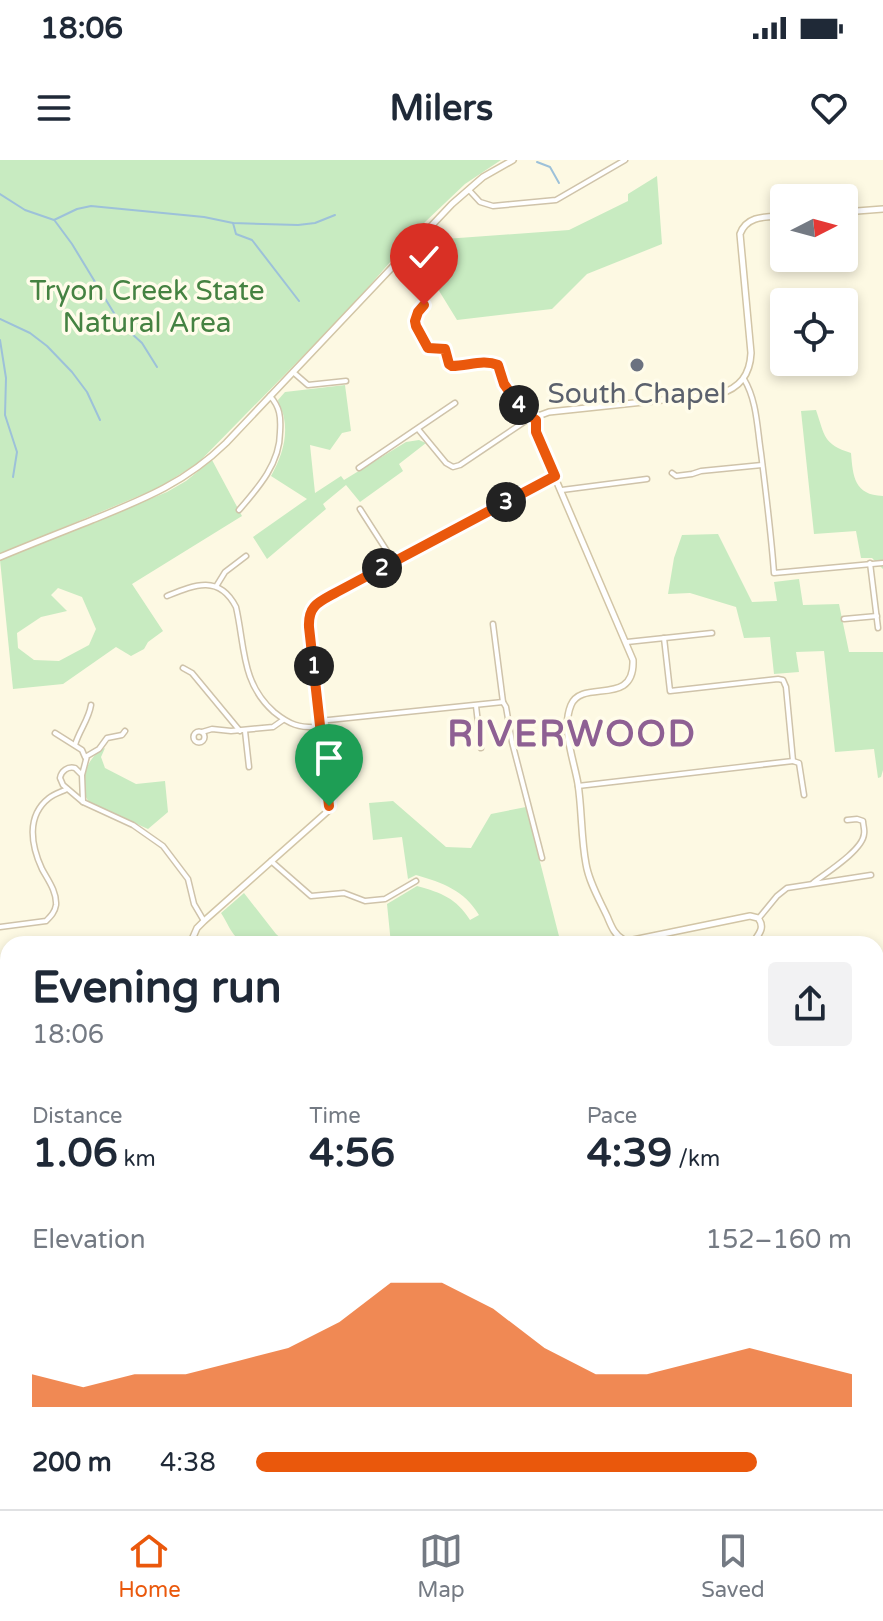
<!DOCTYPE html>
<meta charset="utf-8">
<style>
body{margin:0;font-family:"Varela Round",sans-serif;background:#f2f2f3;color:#1f2937;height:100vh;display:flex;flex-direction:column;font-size:30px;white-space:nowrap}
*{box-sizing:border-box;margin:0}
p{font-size:26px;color:#747a83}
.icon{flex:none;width:44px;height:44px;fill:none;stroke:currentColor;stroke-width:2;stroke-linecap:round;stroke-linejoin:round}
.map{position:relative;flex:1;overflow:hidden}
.details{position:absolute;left:0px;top:776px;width:884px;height:574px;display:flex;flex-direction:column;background:#fff;border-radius:24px 24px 0 0;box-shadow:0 4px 12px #0003}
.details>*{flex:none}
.needle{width:52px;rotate:84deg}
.tools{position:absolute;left:770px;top:24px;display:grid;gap:16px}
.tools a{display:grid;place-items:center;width:88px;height:88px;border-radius:8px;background:#fff;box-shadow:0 4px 12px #0003;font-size:40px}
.pin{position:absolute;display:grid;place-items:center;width:68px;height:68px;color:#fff;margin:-82px -34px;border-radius:50% 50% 50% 0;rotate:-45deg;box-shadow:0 0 8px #0007}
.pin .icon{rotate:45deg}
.km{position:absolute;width:40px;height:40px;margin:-20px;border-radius:50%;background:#222;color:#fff;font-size:22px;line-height:40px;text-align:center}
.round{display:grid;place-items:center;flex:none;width:84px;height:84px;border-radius:8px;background:#f2f2f3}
.head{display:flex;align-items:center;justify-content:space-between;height:136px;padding:0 32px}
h1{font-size:44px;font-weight:800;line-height:60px}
.metrics{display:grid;grid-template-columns:repeat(3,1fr);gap:12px;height:136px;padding:8px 32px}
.metrics div{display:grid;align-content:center}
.metrics b{font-size:40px;font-weight:800}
.metrics small{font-size:22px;font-weight:400}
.metrics p{font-size:22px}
.chart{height:224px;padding:16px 32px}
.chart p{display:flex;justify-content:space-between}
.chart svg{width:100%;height:144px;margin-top:8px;fill:#ea580c;opacity:.7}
ul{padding:0 32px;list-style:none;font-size:26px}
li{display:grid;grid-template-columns:128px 96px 1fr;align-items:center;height:60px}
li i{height:20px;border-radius:10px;background:#ea580c}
.status{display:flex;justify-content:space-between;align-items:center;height:56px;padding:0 40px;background:#fff;direction:ltr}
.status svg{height:22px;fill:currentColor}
header{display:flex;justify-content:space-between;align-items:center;height:104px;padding:0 32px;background:#fff;font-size:36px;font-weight:800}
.tabs{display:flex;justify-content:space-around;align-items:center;height:112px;border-top:2px solid #e0e1e3;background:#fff;font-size:22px;color:#747a83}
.tabs a{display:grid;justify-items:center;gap:4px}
.tabs .current{color:#ea580c}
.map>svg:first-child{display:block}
.green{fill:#c8ebc1;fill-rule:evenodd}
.water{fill:#b7d4e7;stroke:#9dc1d9;stroke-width:2}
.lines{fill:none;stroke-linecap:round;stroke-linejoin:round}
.stream{stroke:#9dc1d9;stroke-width:2}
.street-casing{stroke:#cfc3aa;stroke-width:7}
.secondary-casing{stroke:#d2c5a6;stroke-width:8}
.primary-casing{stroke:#e1ddd7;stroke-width:9}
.street{stroke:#fff;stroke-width:4}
.secondary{stroke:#fff;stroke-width:5}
.primary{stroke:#fef29a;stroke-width:6}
.rail-casing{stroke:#bfa2c7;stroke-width:5}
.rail{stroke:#fffcea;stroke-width:2;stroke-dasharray:6;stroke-linecap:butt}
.route-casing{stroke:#fff;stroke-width:16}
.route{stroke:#ea580c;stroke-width:10}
.worship-dot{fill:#6b7280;stroke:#fffcea;stroke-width:3}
.labels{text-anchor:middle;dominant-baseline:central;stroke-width:7;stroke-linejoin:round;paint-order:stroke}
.park-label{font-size:28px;fill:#458242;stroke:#fffcea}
.worship-label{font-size:28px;fill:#5b616d;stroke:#fffcea}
.district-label{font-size:36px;font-weight:bold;letter-spacing:2px;fill:#8e6093;stroke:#fffcea}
</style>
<div class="status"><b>18:06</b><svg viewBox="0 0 49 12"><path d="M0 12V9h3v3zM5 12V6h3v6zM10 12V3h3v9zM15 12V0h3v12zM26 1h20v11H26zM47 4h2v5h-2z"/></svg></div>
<header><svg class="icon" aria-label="menu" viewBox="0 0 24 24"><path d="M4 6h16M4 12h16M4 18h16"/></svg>Milers<svg class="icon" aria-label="heart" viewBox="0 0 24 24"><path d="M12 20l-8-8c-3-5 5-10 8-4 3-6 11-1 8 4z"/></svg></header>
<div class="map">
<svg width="883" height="1349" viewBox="0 0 883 1349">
<rect width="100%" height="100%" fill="#fdf9e3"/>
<g class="green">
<polygon points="0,0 501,0 465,24 425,62 351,147 198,303 158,328 0,394"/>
<polygon points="657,16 662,84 587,114 552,149 457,160 417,95 431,80 569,70 628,41 628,34"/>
<path d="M 345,225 L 351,271 L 342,273 L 330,290 L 310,285 L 315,333 L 341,316 L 344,320 L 406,282 L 419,280 L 426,283 L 399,304 L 403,311 L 360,342 L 346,325 L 323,344 L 326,349 L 267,399 L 253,377 L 307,339 L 271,316 C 281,298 288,279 284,258 C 283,251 279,246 278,240 L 285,232 Z"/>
<path d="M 816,250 C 825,276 823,284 851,293 C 853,316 854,335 883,336 L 883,409 L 872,398 L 861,398 L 856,371 L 814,374 L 801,251 Z"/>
<path d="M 212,300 L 242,356 L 132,424 L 163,471 L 148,482 L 144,489 L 131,496 L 116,487 L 63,524 L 13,529 L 0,400 L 167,332 L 186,321 ZM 58,428 L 82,437 L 96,469 L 89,485 L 59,501 L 34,500 L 18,488 L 17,473 L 41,457 L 67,451 L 51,435 Z"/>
<polygon points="718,374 752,442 777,441 774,422 799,419 803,445 839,444 849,492 883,492 883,610 881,617 878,618 874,589 835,592 824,491 796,492 799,512 774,514 770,477 744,478 736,447 690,433 668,434 674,398 682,375"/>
<path d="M 105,588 L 101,597 L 105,608 L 136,624 L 165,621 L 168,652 L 148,669 L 90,643 C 76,628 86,596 105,588 Z"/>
<path d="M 393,641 L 446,687 L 471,688 L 491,654 L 526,647 L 561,784 L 391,784 L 387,744 L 417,726 C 442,733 456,738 470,760 L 479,755 C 464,730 443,723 416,715 L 408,719 L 402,677 L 373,680 L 369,643 Z"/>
<path d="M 244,733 L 276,774 L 283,780 L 302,782 L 302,784 L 246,784 C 232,778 229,765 221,753 Z"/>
<polygon points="883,1185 883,1349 796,1349 792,1342 876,1342 876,1192"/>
</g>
<g class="water">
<polygon points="883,969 883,1166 876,1178 876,974"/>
<polygon points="8,1252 8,1342 196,1342 203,1349 0,1349 0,1256"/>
<polygon points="617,1342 786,1342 782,1349 613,1349"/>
</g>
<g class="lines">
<g class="stream">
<polyline points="537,2 550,7 559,23"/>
<polyline points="0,34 25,50 54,60 77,49 91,46 204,57 233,63 298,65 315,63 335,55"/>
<polyline points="55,61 72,84 120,163 142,183 157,207"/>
<polyline points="233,63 236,74 252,80 299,141"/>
<polyline points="0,159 30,173 47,186 72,212 87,232 100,260"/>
<polyline points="0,180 6,218 5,255 17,292 13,317"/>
</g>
<defs>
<g id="street">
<polyline points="469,30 480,42 493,46 556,40 625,0"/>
<path d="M 424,145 C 409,159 419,174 428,188 L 445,189 L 449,204 L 452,206 L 479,202 L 497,204 L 504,224 L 523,251 L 536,260"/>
<polyline points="293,212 308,225 346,221"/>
<path d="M 744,219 C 757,241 757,267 761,293 C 766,333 771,372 774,413 L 883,403"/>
<polyline points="418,269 446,303 453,307 460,305 527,260 533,260"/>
<polyline points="359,308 455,243"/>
<polyline points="672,313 676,316 692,314 701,311 762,305"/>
<polyline points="562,330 647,319"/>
<polyline points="360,349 394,402"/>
<path d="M 239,350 C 259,327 280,303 280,272 C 281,257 280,247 270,236"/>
<polyline points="870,403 878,468"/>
<polyline points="217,425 225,412 246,396"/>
<path d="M 167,436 C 194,425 219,414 236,447 C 245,486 241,523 274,552 C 290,565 299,568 320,567"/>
<polyline points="844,459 877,456"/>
<polyline points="493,464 503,542 506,547 512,582 542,698"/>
<polyline points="664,478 670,531 778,519 783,520 786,527 793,601 799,603 804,635"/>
<polyline points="627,482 712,473"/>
<polyline points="183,508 192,513 240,571"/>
<polyline points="476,546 481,588"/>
<polyline points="319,561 503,542"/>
<polyline points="245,571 249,607"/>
<circle cx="199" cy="577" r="5.5"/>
<polyline points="202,572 212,569 231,571 273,567 283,560"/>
<polyline points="55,573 82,590 85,597"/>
<path d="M 75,585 C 79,571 89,559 91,545"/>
<path d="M 82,615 L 75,608 C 68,606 61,611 60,618 L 63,625 L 83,642 L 82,615 L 87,596 L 99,589 L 107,578 L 122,575 L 125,571"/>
<polyline points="578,626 793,601"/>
<polyline points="83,642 133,665 163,686 188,719 194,744 204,761"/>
<polyline points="271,701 311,736 344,733 365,741 385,739 416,721"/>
<path d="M 813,723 C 826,713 863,690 864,674 C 865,670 863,665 863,661 L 857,659 L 847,660"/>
<polyline points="759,758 777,736 787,728 871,715"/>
<path d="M 0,767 L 46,761 C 51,756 55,752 56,745 C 57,732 48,720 42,709 C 31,685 26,656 49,638 C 54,634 61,632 67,629"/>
<polyline points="876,811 883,808"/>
<polyline points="0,1091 8,1091"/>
<polyline points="308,1342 320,1349"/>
<polyline points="284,1349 285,1342"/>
<polyline points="501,1349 506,1342"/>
</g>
<g id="secondary">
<polyline points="844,52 883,49"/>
<path d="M 0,397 C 31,384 62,372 92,360 C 144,339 185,323 226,283 L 452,44 L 483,17 L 513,0"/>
<path d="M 190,784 L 197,768 L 204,761 L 328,651 L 329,642 L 309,467 C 308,445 319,442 337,432 L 555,316"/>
<path d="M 752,784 C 758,775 766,768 758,758 L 750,756 L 633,780 L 624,780 C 614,775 611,765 607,756 C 599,739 589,722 586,704 C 581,678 582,650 578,624 C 574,600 561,569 571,545 C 582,518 635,548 633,500 L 538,278 L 535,265 L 538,256 L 549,252 L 719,234 C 740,228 750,215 751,193 L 740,74 C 747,55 766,57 784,56"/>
<polyline points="0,1177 8,1169"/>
</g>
<g id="primary">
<polyline points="876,891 883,887"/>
<polyline points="0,1196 8,1197"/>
</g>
</defs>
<use href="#street" class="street-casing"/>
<use href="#secondary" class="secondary-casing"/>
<use href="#primary" class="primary-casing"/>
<use href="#street" class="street"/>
<use href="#secondary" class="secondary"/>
<use href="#primary" class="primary"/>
<defs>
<polyline id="rail" points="876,925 883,918"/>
</defs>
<use href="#rail" class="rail-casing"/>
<use href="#rail" class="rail"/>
</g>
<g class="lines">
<defs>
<path id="route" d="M 329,646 L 309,467 C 308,445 319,442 337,432 L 555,316 L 536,272 L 536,260 L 523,251 L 504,224 L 498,205 C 483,199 468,206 452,206 L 449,204 L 445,189 L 428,188 L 416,166 L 415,161 L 418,152 L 424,145"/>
</defs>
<use href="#route" class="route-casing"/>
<use href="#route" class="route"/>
</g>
<circle class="worship-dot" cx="637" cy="205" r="8"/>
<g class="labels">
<g class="park-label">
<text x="147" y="131">Tryon Creek State<tspan x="147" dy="32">Natural Area</tspan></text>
</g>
<g class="worship-label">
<text x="637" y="234">South Chapel</text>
</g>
<g class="district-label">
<text x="572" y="574">RIVERWOOD</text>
</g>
</g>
</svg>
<div class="tools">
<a><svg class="needle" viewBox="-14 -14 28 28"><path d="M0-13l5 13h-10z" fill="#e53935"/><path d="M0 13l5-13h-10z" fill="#747a83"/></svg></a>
<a><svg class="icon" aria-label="locate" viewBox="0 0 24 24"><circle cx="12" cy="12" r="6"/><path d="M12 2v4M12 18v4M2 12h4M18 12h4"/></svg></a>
</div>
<div class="pin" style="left:329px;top:646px;background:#1e9e55"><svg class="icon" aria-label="arrive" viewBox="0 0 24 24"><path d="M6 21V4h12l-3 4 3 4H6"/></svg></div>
<div class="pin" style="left:424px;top:145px;background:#d93025"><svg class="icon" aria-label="check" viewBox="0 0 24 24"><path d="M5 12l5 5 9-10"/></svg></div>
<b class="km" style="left:314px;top:506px">1</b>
<b class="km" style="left:382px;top:408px">2</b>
<b class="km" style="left:506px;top:342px">3</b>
<b class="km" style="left:519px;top:245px">4</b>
<section class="details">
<div class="head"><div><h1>Evening run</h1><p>18:06</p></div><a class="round"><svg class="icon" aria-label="share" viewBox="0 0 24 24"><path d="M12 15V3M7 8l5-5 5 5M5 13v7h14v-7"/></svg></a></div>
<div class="metrics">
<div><p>Distance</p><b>1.06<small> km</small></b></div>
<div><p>Time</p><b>4:56</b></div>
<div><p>Pace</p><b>4:39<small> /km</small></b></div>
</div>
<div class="chart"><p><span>Elevation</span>152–160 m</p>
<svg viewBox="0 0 160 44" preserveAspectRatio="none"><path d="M0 44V34L10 38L20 34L30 34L40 30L50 26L60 18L70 6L80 6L90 14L100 26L110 34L120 34L130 30L140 26L150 30L160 34V44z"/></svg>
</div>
<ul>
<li><b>200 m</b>4:38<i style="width:84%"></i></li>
</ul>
</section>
</div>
<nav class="tabs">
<a class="current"><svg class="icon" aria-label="home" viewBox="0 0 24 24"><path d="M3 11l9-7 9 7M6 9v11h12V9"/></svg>Home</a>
<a><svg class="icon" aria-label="map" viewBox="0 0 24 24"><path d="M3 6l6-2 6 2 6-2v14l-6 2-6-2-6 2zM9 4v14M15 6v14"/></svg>Map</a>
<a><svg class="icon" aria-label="saved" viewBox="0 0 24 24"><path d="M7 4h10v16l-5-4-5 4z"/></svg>Saved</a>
</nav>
